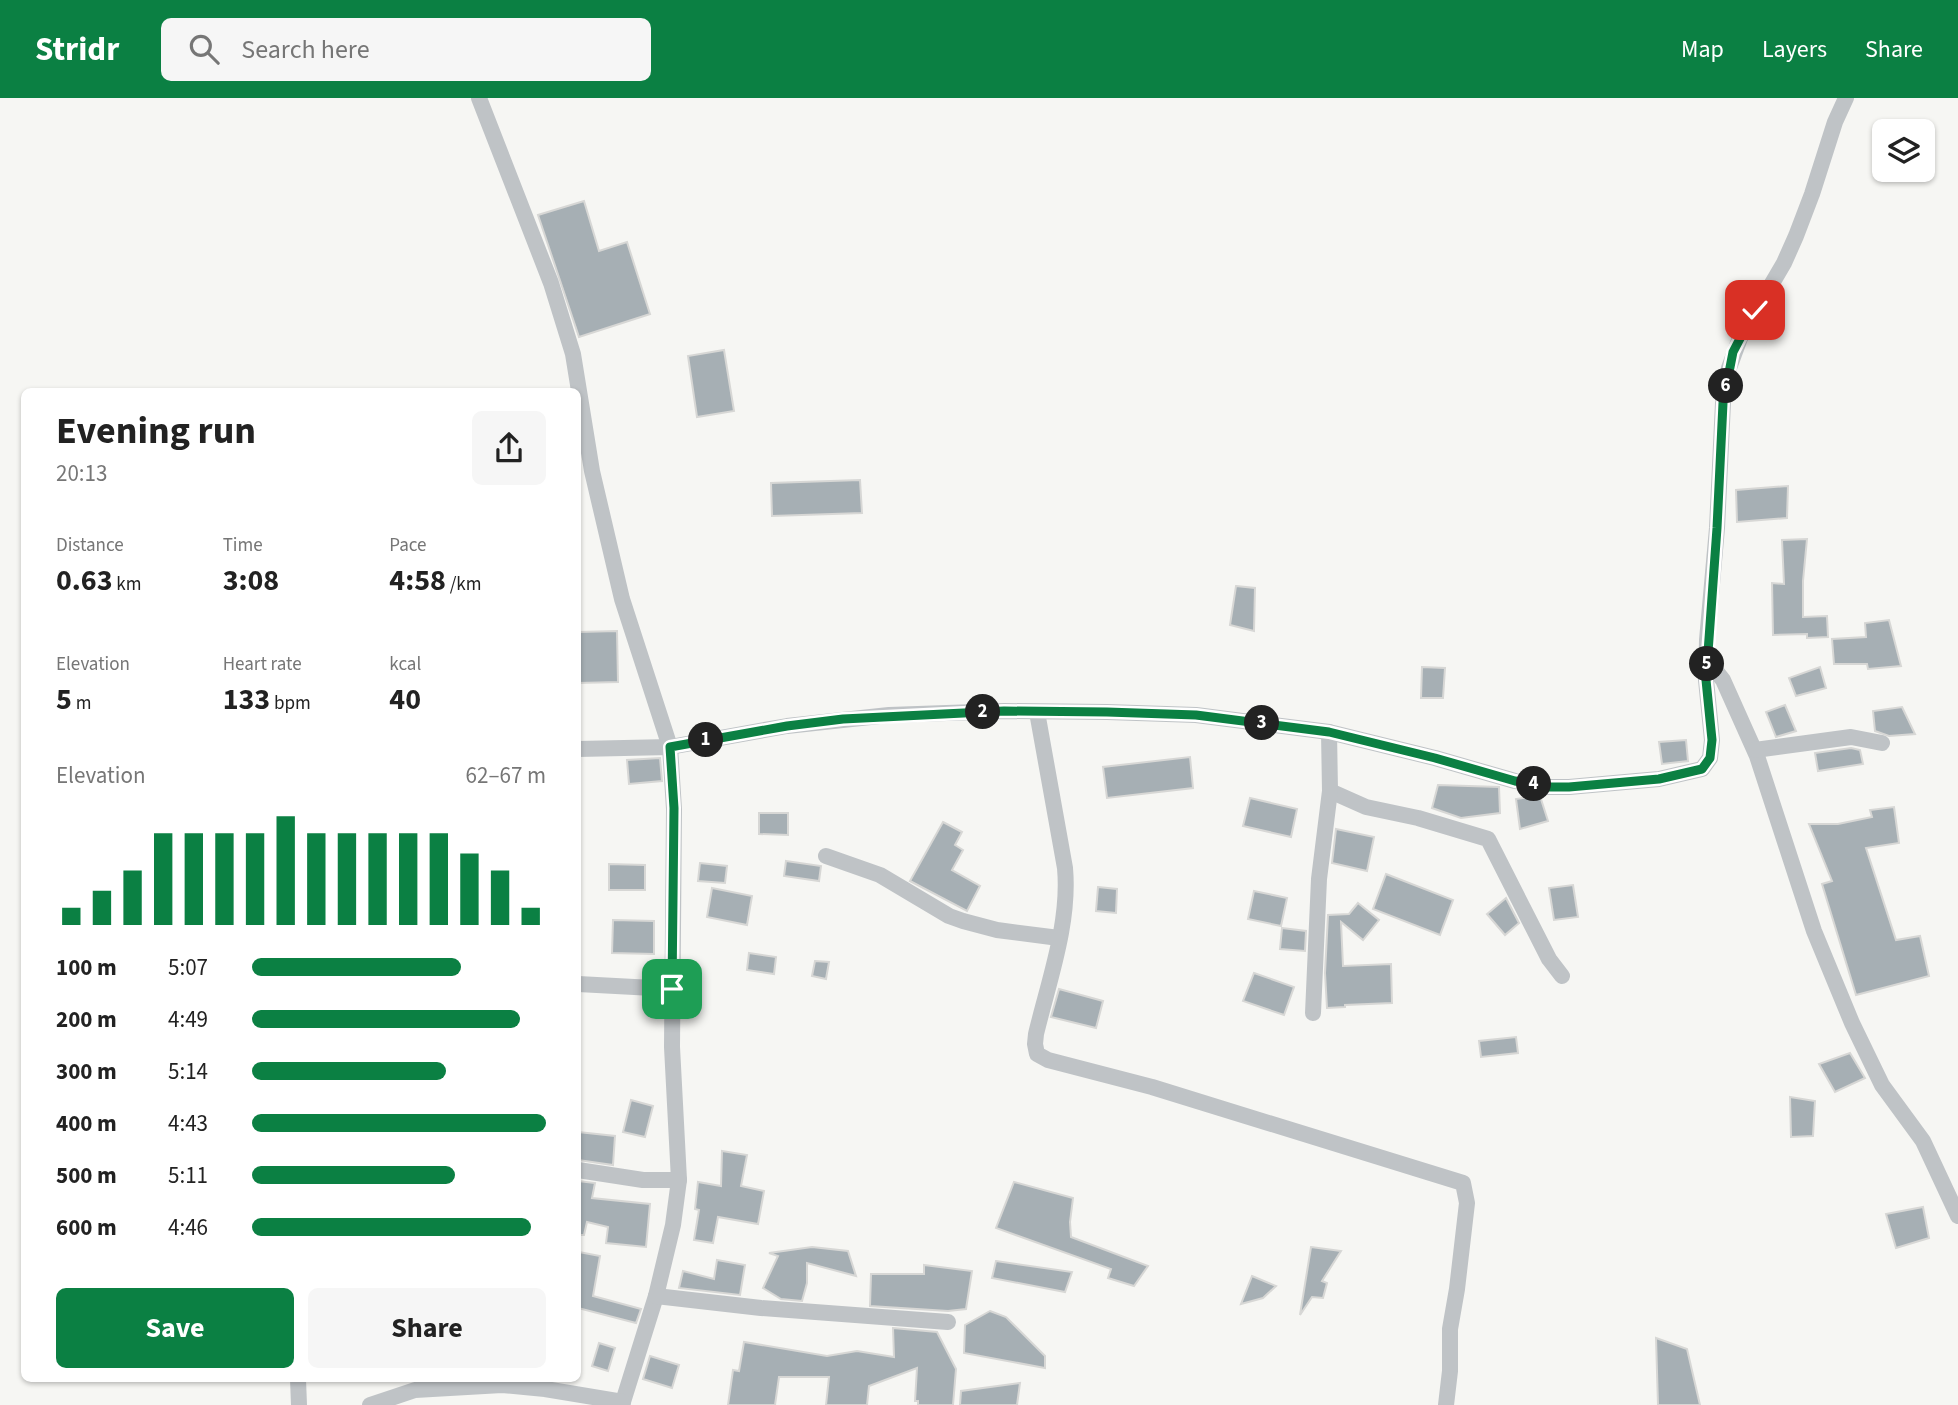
<!DOCTYPE html>
<meta charset="utf-8">
<style>
body{margin:0;font-family:"Source Sans 3",sans-serif;background:#f6f6f6;color:#222;height:100vh;display:flex;flex-direction:column;font-size:26px;white-space:nowrap}
*{box-sizing:border-box;margin:0}
p{font-size:23px;color:#767676}
.icon{flex:none;width:38px;height:38px;fill:none;stroke:currentColor;stroke-width:2;stroke-linecap:round;stroke-linejoin:round}
.map{position:relative;flex:1;overflow:hidden}
.drawer{position:absolute;left:21px;top:290px;width:560px;height:994px;display:flex;flex-direction:column;background:#fff;border-radius:10px;box-shadow:0 2px 5px #0004}
.drawer>*{flex:none}
.controls{position:absolute;left:1872px;top:21px;display:grid;gap:14px}
.controls a{display:grid;place-items:center;width:63px;height:63px;border-radius:10px;background:#fff;box-shadow:0 2px 5px #0004;font-size:35px}
.pin{position:absolute;display:grid;place-items:center;width:60px;height:60px;color:#fff;margin:-30px;border-radius:14px;box-shadow:0 4px 10px #0006}
.km{position:absolute;width:35px;height:35px;margin:-18px;border-radius:50%;background:#222;color:#fff;font-size:19px;line-height:35px;text-align:center}
.round{display:grid;place-items:center;flex:none;width:74px;height:74px;border-radius:10px;background:#f6f6f6}
.headline{display:flex;align-items:center;justify-content:space-between;height:119px;padding:0 35px}
h1{font-size:38px;font-weight:700;line-height:52px}
.stats{display:grid;grid-template-columns:repeat(3,1fr);gap:10px;height:119px;padding:7px 35px}
.stats div{display:grid;align-content:center}
.stats b{font-size:30px;font-weight:700}
.stats small{font-size:19px;font-weight:400}
.stats p{font-size:19px}
.chart{height:196px;padding:14px 35px}
.chart p{display:flex;justify-content:space-between}
.chart svg{width:100%;height:126px;margin-top:7px;stroke:#0b8043;stroke-width:6}
.primary-button{display:flex;gap:14px;margin-top:auto;padding:14px 35px}
.primary-button a{flex:1;height:80px;border-radius:10px;background:#0b8043;color:#fff;font-size:28px;font-weight:700;line-height:80px;text-align:center}
.primary-button a+a{background:#f6f6f6;color:#222}
ul{padding:0 35px;list-style:none;font-size:23px}
li{display:grid;grid-template-columns:112px 84px 1fr;align-items:center;height:52px}
li i{height:18px;border-radius:9px;background:#0b8043}
header{display:flex;align-items:center;gap:42px;box-sizing:border-box;height:98px;padding:0 35px;background:#0b8043;color:#fff}
header strong{font-size:33px}
nav{display:flex;gap:38px;margin-inline-start:auto;font-size:24px}
.search{width:490px;height:63px;background:#f6f6f6;display:flex;align-items:center;gap:18px;box-sizing:border-box;padding:0 24px;border-radius:10px;color:#767676;font-size:26px}
.map>svg:first-child{display:block}
.building{fill:#a6afb4;stroke:#d7d7d5;stroke-width:2}
.lines{fill:none;stroke-linecap:round;stroke-linejoin:round}
.minor{stroke:#bfc3c6;stroke-width:16}
.route-casing{stroke:#fff;stroke-width:14}
.route{stroke:#0b8043;stroke-width:9}
</style>
<header>
<strong>Stridr</strong>
<div class="search"><svg class="icon" aria-label="search" viewBox="0 0 24 24"><circle cx="10" cy="10" r="6"/><path d="M15 15l6 6"/></svg>Search here</div>
<nav><a>Map</a><a>Layers</a><a>Share</a></nav>
</header>
<div class="map">
<svg width="1958" height="1307" viewBox="0 0 1958 1307">
<rect width="100%" height="100%" fill="#f6f6f3"/>
<g class="building">
<polygon points="584,103 599,153 627,144 650,216 579,239 538,117"/>
<polygon points="724,252 734,313 697,319 688,258"/>
<polygon points="860,382 862,415 772,418 771,385"/>
<polygon points="1788,388 1787,420 1737,424 1736,392"/>
<polygon points="1807,441 1803,483 1803,519 1827,518 1828,539 1807,540 1807,536 1773,537 1772,485 1784,486 1782,442"/>
<polygon points="1236,488 1255,490 1254,533 1230,527"/>
<polygon points="1889,522 1901,568 1868,571 1867,566 1834,566 1832,541 1866,539 1865,525"/>
<polygon points="617,533 618,584 578,585 578,534"/>
<polygon points="1422,569 1445,570 1443,600 1421,600"/>
<polygon points="1820,569 1826,590 1796,598 1789,580"/>
<polygon points="1785,607 1796,633 1776,639 1766,614"/>
<polygon points="1902,609 1915,636 1889,638 1875,633 1873,613"/>
<polygon points="1686,642 1688,663 1662,666 1659,644"/>
<polygon points="1851,650 1860,652 1863,666 1818,673 1815,655"/>
<polygon points="1190,659 1193,690 1107,700 1103,669"/>
<polygon points="660,660 662,683 629,686 627,662"/>
<polygon points="1438,687 1499,689 1500,715 1461,720 1432,710"/>
<polygon points="1537,698 1540,698 1548,723 1520,731 1516,701"/>
<polygon points="1250,700 1297,711 1291,739 1243,728"/>
<polygon points="1894,709 1899,745 1866,750 1896,842 1920,838 1929,878 1856,897 1822,786 1832,783 1809,726 1838,726 1872,719 1870,712"/>
<polygon points="759,715 788,715 788,737 759,736"/>
<polygon points="943,724 962,734 955,747 963,752 952,772 980,788 967,813 910,783"/>
<polygon points="1336,731 1374,739 1367,773 1332,765"/>
<polygon points="786,763 821,768 819,783 784,778"/>
<polygon points="700,765 727,768 725,785 698,783"/>
<polygon points="609,766 645,767 645,792 609,792"/>
<polygon points="1386,776 1453,802 1440,837 1373,811"/>
<polygon points="1573,787 1578,819 1554,822 1549,790"/>
<polygon points="1098,789 1117,791 1116,815 1096,813"/>
<polygon points="712,790 752,798 747,827 707,819"/>
<polygon points="1254,793 1287,800 1281,828 1248,821"/>
<polygon points="1506,800 1519,825 1505,837 1487,816"/>
<polygon points="1358,805 1379,822 1363,842 1341,824 1343,868 1391,866 1392,905 1345,907 1345,909 1327,910 1325,875 1328,817 1349,816"/>
<polygon points="613,822 654,823 654,856 612,855"/>
<polygon points="1282,830 1306,833 1305,853 1280,851"/>
<polygon points="749,855 776,859 774,876 747,872"/>
<polygon points="815,863 829,864 826,881 812,878"/>
<polygon points="1254,875 1294,889 1284,917 1243,903"/>
<polygon points="1059,891 1103,903 1096,930 1051,919"/>
<polygon points="1516,939 1518,955 1481,959 1479,943"/>
<polygon points="1850,955 1865,980 1835,994 1819,966"/>
<polygon points="1790,999 1815,1003 1813,1038 1791,1039"/>
<polygon points="631,1002 653,1008 645,1039 623,1034"/>
<polygon points="578,1034 615,1038 613,1067 578,1062"/>
<polygon points="722,1053 747,1057 741,1088 764,1093 758,1126 718,1119 713,1145 694,1142 699,1112 695,1111 698,1084 721,1088"/>
<polygon points="578,1083 595,1085 592,1100 650,1106 646,1149 606,1145 608,1129 587,1124 584,1137 578,1137"/>
<polygon points="1014,1084 1073,1100 1070,1124 1071,1139 1148,1168 1134,1188 1108,1180 1111,1171 996,1130"/>
<polygon points="1923,1109 1929,1140 1896,1150 1886,1116"/>
<polygon points="812,1149 848,1153 856,1178 807,1165 807,1185 802,1203 781,1201 763,1190 778,1158 769,1155"/>
<polygon points="1311,1149 1341,1153 1322,1183 1327,1185 1323,1200 1312,1199 1300,1217"/>
<polygon points="579,1154 600,1158 593,1198 641,1211 636,1225 578,1210"/>
<polygon points="717,1162 745,1167 740,1197 679,1190 683,1173 714,1181"/>
<polygon points="996,1163 1072,1174 1065,1194 992,1180"/>
<polygon points="924,1167 972,1173 966,1211 948,1213 870,1208 871,1176 924,1176"/>
<polygon points="1252,1178 1276,1188 1263,1200 1241,1206"/>
<polygon points="990,1213 1006,1219 1045,1258 1045,1270 964,1255 965,1227"/>
<polygon points="893,1230 937,1234 956,1271 953,1307 918,1307 918,1303 915,1303 917,1270 869,1288 867,1307 826,1307 829,1279 779,1279 775,1307 728,1307 733,1272 739,1273 744,1244 827,1258 857,1253 894,1259"/>
<polygon points="1656,1240 1687,1251 1700,1307 1658,1307"/>
<polygon points="599,1245 615,1250 608,1273 592,1268"/>
<polygon points="650,1258 679,1267 672,1290 643,1281"/>
<polygon points="1020,1285 1017,1307 960,1307 961,1293"/>
</g>
<g class="lines">
<g class="minor">
<polyline points="479,0 551,185 573,256 592,373 622,501 670,649 674,711 672,949 679,1082 673,1127 656,1198 622,1307"/>
<polyline points="1708,563 1723,582 1757,658 1814,833 1852,925 1882,987 1923,1043 1958,1118"/>
<path d="M 1037,614 L 1065,770 C 1070,825 1049,882 1036,936 L 1035,946 L 1037,956 L 1048,962 L 1152,989 L 1463,1085 L 1467,1105 L 1457,1191 L 1450,1231 L 1450,1273 L 1446,1307"/>
<polyline points="578,651 670,649 787,628 889,617 1004,613 1107,614 1196,617 1329,634 1435,660 1515,683 1548,689 1569,689 1659,681 1702,671 1710,660 1712,642 1706,582 1707,542 1717,430 1723,305 1729,270 1740,240 1784,165 1796,138 1812,96 1835,24 1846,0"/>
<polyline points="1755,652 1851,639 1882,645"/>
<polyline points="1330,693 1366,709 1418,720 1488,741 1549,861 1562,878"/>
<polyline points="826,758 880,777 949,818 963,823 997,832 1059,840"/>
<polyline points="578,886 672,891"/>
<polyline points="1313,915 1319,781 1330,693 1329,634"/>
<polyline points="578,1072 643,1082 679,1082"/>
<polyline points="656,1198 761,1210 948,1224"/>
<polyline points="298,1281 299,1307"/>
<polyline points="370,1307 415,1292 502,1287 545,1291 623,1304"/>
</g>
</g>
<g class="lines">
<defs>
<polyline id="route" points="672,891 674,710 670,649 787,628 843,621 1004,613 1107,614 1196,617 1329,634 1435,660 1515,683 1548,689 1569,689 1659,681 1702,671 1710,660 1712,642 1706,582 1717,430 1723,305 1733,254 1755,212"/>
</defs>
<use href="#route" class="route-casing"/>
<use href="#route" class="route"/>
</g>
</svg>
<div class="controls">
<a><svg class="icon" aria-label="layers" viewBox="0 0 24 24"><path d="M12 4l9 5-9 5-9-5zM3 14l9 5 9-5"/></svg></a>
</div>
<div class="pin" style="left:672px;top:891px;background:#1e9e55"><svg class="icon" aria-label="arrive" viewBox="0 0 24 24"><path d="M6 21V4h12l-3 4 3 4H6"/></svg></div>
<div class="pin" style="left:1755px;top:212px;background:#d93025"><svg class="icon" aria-label="check" viewBox="0 0 24 24"><path d="M5 12l5 5 9-10"/></svg></div>
<b class="km" style="left:706px;top:642px">1</b>
<b class="km" style="left:983px;top:614px">2</b>
<b class="km" style="left:1262px;top:625px">3</b>
<b class="km" style="left:1534px;top:686px">4</b>
<b class="km" style="left:1707px;top:566px">5</b>
<b class="km" style="left:1726px;top:288px">6</b>
<section class="drawer">
<div class="headline"><div><h1>Evening run</h1><p>20:13</p></div><a class="round"><svg class="icon" aria-label="share" viewBox="0 0 24 24"><path d="M12 15V3M7 8l5-5 5 5M5 13v7h14v-7"/></svg></a></div>
<div class="stats">
<div><p>Distance</p><b>0.63<small> km</small></b></div>
<div><p>Time</p><b>3:08</b></div>
<div><p>Pace</p><b>4:58<small> /km</small></b></div>
</div>
<div class="stats">
<div><p>Elevation</p><b>5<small> m</small></b></div>
<div><p>Heart rate</p><b>133<small> bpm</small></b></div>
<div><p>kcal</p><b>40</b></div>
</div>
<div class="chart"><p><span>Elevation</span>62–67 m</p>
<svg viewBox="0 0 160 44" preserveAspectRatio="none"><path d="M5 44V38M15 44V32M25 44V25M35 44V12M45 44V12M55 44V12M65 44V12M75 44V6M85 44V12M95 44V12M105 44V12M115 44V12M125 44V12M135 44V19M145 44V25M155 44V38"/></svg>
</div>
<ul>
<li><b>100 m</b>5:07<i style="width:71%"></i></li>
<li><b>200 m</b>4:49<i style="width:91%"></i></li>
<li><b>300 m</b>5:14<i style="width:66%"></i></li>
<li><b>400 m</b>4:43<i style="width:100%"></i></li>
<li><b>500 m</b>5:11<i style="width:69%"></i></li>
<li><b>600 m</b>4:46<i style="width:95%"></i></li>
</ul>
<div class="primary-button"><a>Save</a><a>Share</a></div>
</section>
</div>
